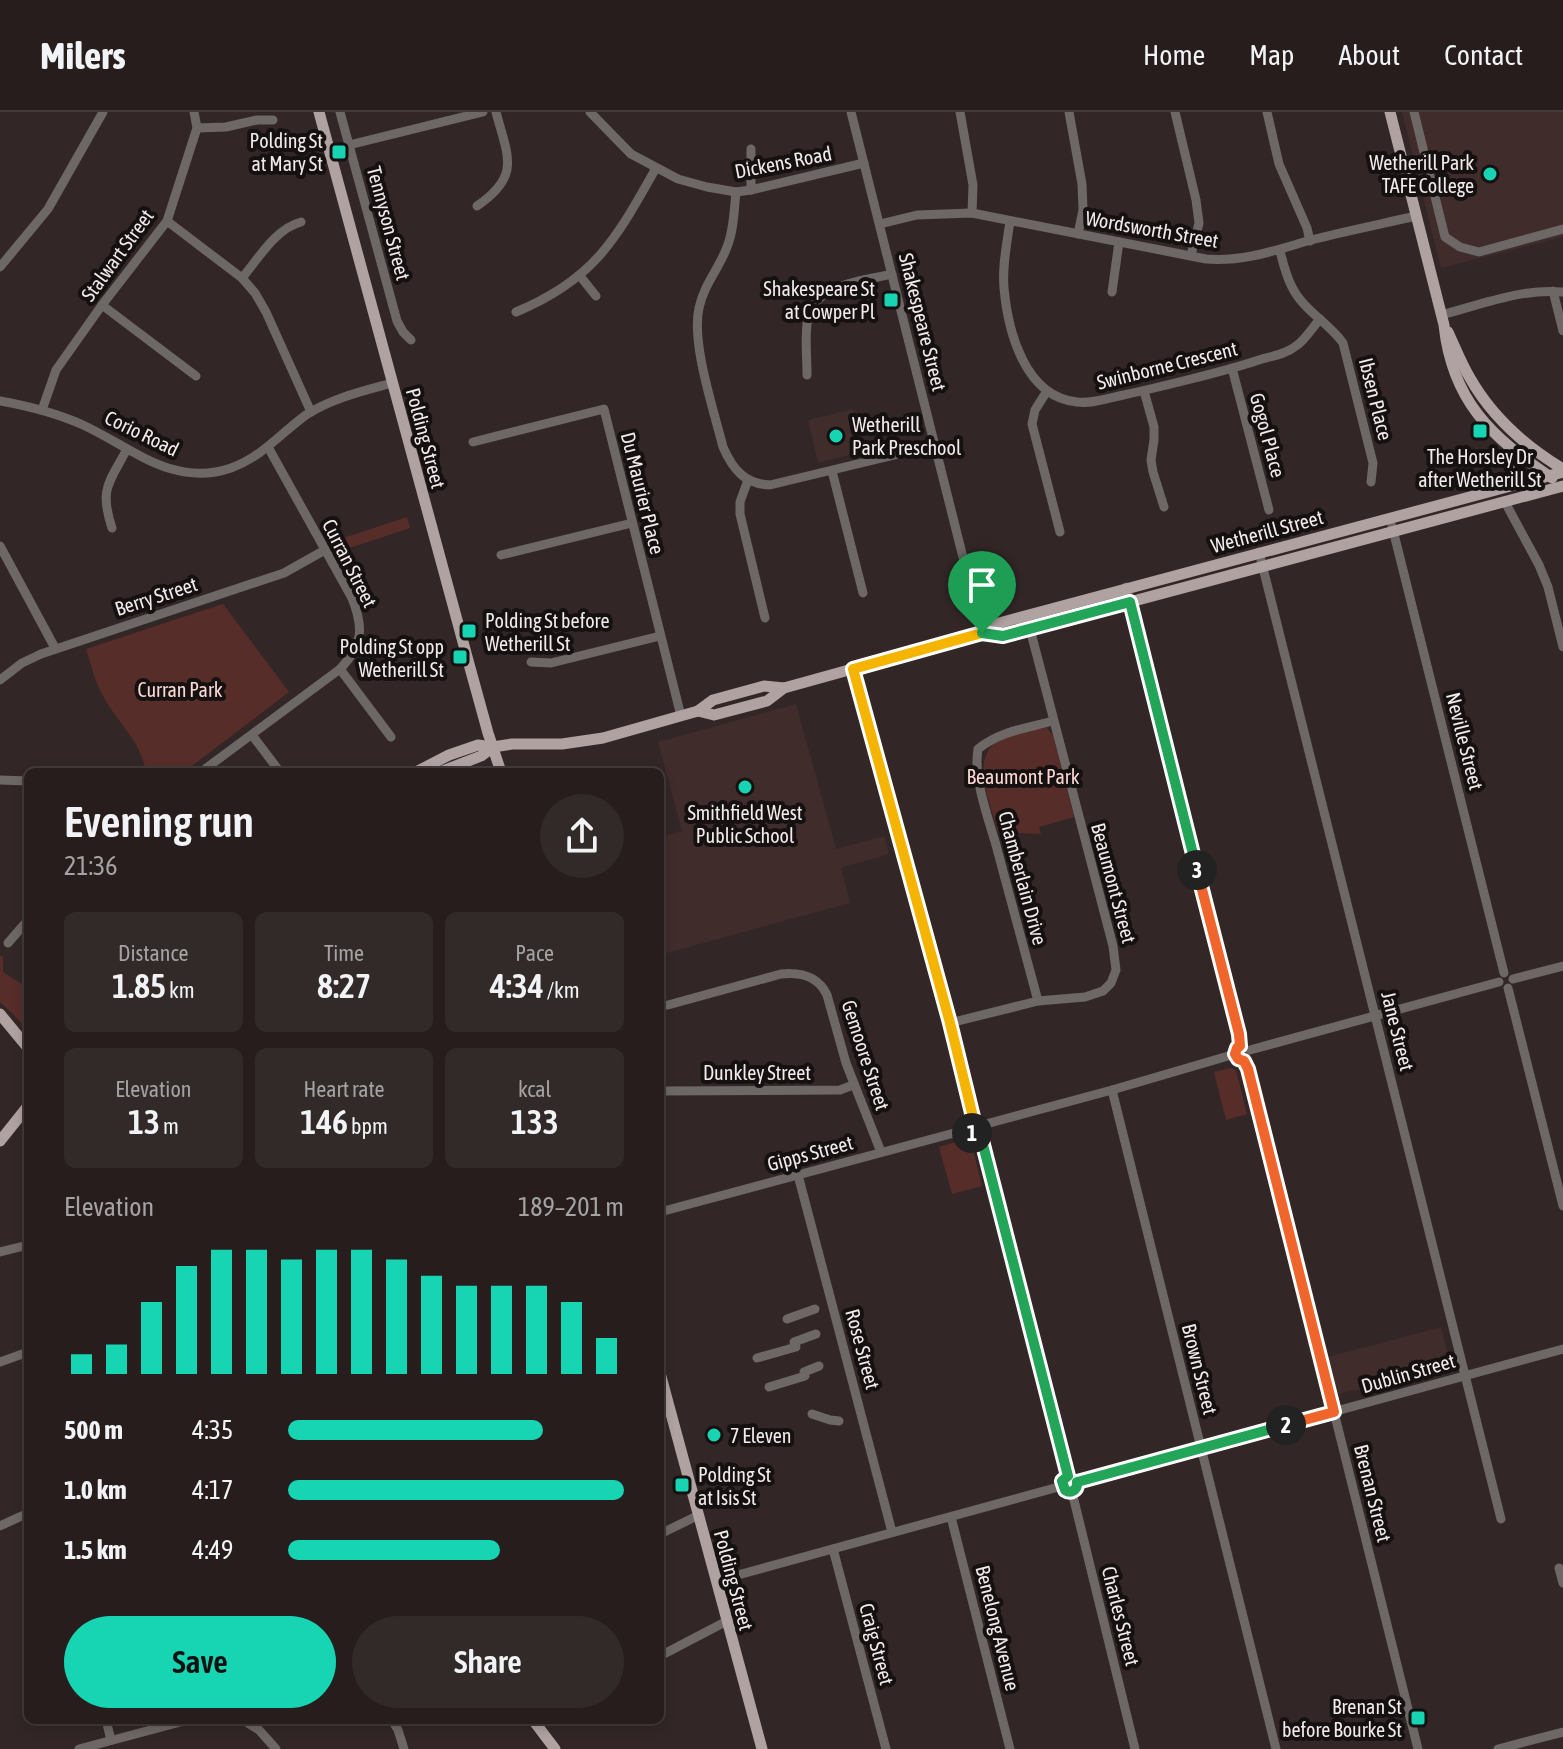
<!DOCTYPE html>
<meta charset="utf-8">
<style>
body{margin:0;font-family:"Asap Condensed",sans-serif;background:#322a29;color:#f1f3f6;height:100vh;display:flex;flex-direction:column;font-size:30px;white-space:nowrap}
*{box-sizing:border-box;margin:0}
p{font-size:26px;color:#a4a2a3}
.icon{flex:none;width:44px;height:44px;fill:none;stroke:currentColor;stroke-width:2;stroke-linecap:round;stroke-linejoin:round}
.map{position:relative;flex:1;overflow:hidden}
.details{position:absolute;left:24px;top:656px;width:640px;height:956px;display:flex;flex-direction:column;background:#261d1c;border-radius:12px;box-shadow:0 4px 12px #0003,0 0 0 2px #423b3b}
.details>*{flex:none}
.pin{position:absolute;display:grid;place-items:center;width:68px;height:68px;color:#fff;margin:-82px -34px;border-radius:50% 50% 50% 0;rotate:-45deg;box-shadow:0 0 8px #0007}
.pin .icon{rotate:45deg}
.km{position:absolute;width:40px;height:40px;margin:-20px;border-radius:50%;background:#222;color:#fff;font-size:22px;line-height:40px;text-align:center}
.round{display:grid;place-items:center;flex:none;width:84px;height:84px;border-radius:42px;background:#322a29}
.summary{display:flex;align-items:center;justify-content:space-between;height:136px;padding:0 40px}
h1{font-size:44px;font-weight:600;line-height:60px}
.figures{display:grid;grid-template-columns:repeat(3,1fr);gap:12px;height:136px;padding:8px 40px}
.figures div{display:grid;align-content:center;border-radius:12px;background:#322a29;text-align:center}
.figures b{font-size:34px;font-weight:600}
.figures small{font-size:22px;font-weight:400}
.figures p{font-size:22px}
.chart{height:224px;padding:16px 40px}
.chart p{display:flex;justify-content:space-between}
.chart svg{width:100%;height:144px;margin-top:8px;stroke:#17d5b2;stroke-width:6}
.action{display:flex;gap:16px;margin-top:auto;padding:16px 40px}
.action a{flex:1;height:92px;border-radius:48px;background:#17d5b2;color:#111;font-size:32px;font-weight:600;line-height:92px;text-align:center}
.action a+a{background:#322a29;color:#f1f3f6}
ul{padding:0 40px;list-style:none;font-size:26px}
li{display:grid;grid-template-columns:128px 96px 1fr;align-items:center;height:60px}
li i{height:20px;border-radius:10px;background:#17d5b2}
header{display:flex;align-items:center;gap:48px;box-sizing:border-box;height:112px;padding:0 40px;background:#261d1c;border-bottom:2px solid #423b3b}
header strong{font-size:38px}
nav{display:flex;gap:44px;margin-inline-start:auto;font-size:28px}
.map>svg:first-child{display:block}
.built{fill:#3f2c2b}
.green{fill:#572d2a}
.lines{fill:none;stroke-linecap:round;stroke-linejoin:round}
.minor{stroke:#6d6766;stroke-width:9}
.major{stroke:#afa2a1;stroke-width:11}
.split-1-casing{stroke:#fff;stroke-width:16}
.split-2-casing{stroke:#fff;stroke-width:16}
.split-3-casing{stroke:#fff;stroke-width:16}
.split-4-casing{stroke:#fff;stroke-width:16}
.split-1{stroke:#f5b400;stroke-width:10}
.split-2{stroke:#22a559;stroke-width:10}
.split-3{stroke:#f0652b;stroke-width:10}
.split-4{stroke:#22a559;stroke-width:10}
.poi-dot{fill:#17d5b2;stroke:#161111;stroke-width:3}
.labels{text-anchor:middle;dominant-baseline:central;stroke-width:8;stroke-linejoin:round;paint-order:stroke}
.poi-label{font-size:20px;fill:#f3ebea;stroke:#161111;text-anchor:end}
.street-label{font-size:20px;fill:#f3ebea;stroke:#161111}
.park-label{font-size:20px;fill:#fbd8d4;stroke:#161111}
</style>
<header>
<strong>Milers</strong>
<nav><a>Home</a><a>Map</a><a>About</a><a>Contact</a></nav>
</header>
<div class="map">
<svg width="1563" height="1637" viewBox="0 0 1563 1637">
<rect width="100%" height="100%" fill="#322726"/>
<g class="built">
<polygon points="1402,0 1563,0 1563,125 1441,156"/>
<polygon points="853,297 864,339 818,351 808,308"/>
<polygon points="796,592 836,737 884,724 889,742 841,756 850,791 660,843 660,726 682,719 658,630"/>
<polygon points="1441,1215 1451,1254 1408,1267 1338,1282 1328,1245"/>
</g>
<g class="green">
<polygon points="407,405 410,416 337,440 331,430"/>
<path d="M 223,492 L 289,580 L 184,660 L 146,660 C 141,629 117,610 103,584 C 95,570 91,552 86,537 Z"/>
<path d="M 1046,615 L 1053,623 L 1074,705 L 1039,715 L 1041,722 L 998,720 C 991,692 967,643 1002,627 C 1016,621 1032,619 1046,615 Z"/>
<polygon points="0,843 3,845 3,860 28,876 28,919 12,901 0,890"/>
<polygon points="1231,956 1236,958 1247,1002 1226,1008 1214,960"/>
<polygon points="970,1026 982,1074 952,1082 939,1035"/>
</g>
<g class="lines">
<g class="minor">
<polyline points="340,0 397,209 403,220 411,228"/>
<polyline points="590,0 631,42 678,67 707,75 736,80 751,78 864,51"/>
<polyline points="851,0 982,521"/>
<polyline points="960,0 973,73 972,101"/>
<polyline points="1069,0 1082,72 1083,98 1078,122"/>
<polyline points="1175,0 1196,88 1199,111 1191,143"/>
<polyline points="1267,0 1279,52 1307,116 1310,129"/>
<polyline points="1414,0 1445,125 1460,135 1479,140 1563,117"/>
<polyline points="197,16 226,15 257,8 273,8"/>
<polyline points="349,33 483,0"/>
<polyline points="751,78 751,37"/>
<path d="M 736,80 C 734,98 734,118 727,135 C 719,157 704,172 699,196 C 691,231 714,299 723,335 C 733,358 745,372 770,373 L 936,333"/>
<path d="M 477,94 C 521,64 508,45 496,0"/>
<polyline points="167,109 242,166 255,181 266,200 311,300"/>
<path d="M 1010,109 C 1007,131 1002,154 1004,176 C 1008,220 1025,285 1077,290 C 1091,292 1105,287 1119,284 C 1143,279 1167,273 1191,267 C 1215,261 1238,255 1262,247 C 1273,244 1286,242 1296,234 C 1305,228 1312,216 1320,207"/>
<path d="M 880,112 L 917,103 L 972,101 L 1206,147 C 1244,150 1276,138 1311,128 C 1346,119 1381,112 1416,104"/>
<path d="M 1280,139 C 1283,151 1286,164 1292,175 C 1303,198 1329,211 1343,231 L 1373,351 L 1371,370"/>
<polyline points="0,155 48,97 103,0"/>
<polyline points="580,164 596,184"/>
<path d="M 242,166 C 259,146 275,117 301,110"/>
<polyline points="1553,179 1563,219"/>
<polyline points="1112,180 1119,130"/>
<polyline points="102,193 196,264"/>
<path d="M 516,200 C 595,167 616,127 656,56"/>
<path d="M 1441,203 C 1480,193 1522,176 1563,180"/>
<polyline points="1232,256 1269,398"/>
<path d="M 807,263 C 807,246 805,228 807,212 C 812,171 860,170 892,162"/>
<polyline points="1047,279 1035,298 1032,312 1060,420"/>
<polyline points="1144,279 1154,315 1154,328 1151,348 1153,360 1164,395"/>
<path d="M 0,289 C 28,294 56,301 83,313 C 131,335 173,376 231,356 C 262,345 281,321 306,303 C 332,286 363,279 392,271"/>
<polyline points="42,298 56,258 102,193 167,109 197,16 194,0"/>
<polyline points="473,330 604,297 681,604"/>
<polyline points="832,359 863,481"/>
<polyline points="748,368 740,390 740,402 765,506"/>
<polyline points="1505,390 1539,453 1548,475 1563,535"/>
<polyline points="1392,414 1504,861"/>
<path d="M 112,416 C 99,377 109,371 127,337"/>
<polyline points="0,434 55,536"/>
<polyline points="1259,440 1501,1407"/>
<polyline points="501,443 632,411"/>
<path d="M 1126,475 L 1239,922 L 1240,934 C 1234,937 1233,942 1238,947 L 1244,949"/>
<polyline points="531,550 551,551 660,524"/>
<polyline points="340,557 391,625"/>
<polyline points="853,557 950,911 973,1005"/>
<polyline points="0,568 22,551 41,542 284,461 325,438"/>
<polyline points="252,623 280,660"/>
<path d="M 201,660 L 340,557 C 363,533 364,516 352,486 L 268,335"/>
<polyline points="0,668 28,669"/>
<polyline points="8,831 28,808"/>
<polyline points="1513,867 1563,854"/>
<polyline points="1508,876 1563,1094"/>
<path d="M 1038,889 C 1024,837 1010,785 996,733 C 988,705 973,666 978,637 C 1000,619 1027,616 1053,609"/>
<path d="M 668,893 L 781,862 C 801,860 818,864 827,883 L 846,951 L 881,1040"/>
<polyline points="950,911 1038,889 1085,885 1103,879 1111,871 1116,858 1113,834 1030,517"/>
<polyline points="1250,938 1499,870"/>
<polyline points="1244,949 1334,1300 1418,1637"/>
<polyline points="1112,978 1276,1637"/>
<polyline points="660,979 840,978 853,973"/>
<polyline points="986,1012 1112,978 1235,942"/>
<polyline points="980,1021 1068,1364"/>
<polyline points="798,1063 892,1420"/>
<polyline points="660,1100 969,1017"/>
<polyline points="0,1140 28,1133"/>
<polyline points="787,1207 815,1197"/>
<polyline points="794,1230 816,1222"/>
<polyline points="757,1246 796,1235"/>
<polyline points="0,1250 28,1240"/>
<polyline points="804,1260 819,1254"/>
<polyline points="769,1275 805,1264"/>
<polyline points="812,1302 830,1308 839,1309"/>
<polyline points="1077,1370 1563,1237"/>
<polyline points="1072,1380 1135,1637"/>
<polyline points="951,1405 1010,1637"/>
<polyline points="0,1414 28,1401"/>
<polyline points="660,1422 699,1403"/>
<polyline points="833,1437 886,1637"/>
<polyline points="1559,1456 1563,1471"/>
<polyline points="716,1469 1062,1374"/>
<polyline points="660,1544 727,1509"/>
<polyline points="106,1608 111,1628"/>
<polyline points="243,1608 259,1618 276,1637"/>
<polyline points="392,1608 398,1618 404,1637"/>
<polyline points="79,1637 188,1608"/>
<polyline points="1498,1637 1563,1620"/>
</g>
<g class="major">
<polyline points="319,0 469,552 488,621 501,660"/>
<path d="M 1390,0 L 1444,213 C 1452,289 1491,325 1552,366"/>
<path d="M 1448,220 C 1455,235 1461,251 1470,266 C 1492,305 1525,334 1563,357"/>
<path d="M 1501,372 C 1516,364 1523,354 1512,339"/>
<polyline points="983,521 1003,524 1563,374"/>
<polyline points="698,599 714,603 767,589 784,576"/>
<polyline points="416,660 449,643 478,633 493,635 512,632 562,632 603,626 698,599 713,588 764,574 784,576 982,521 999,511 1563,360"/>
<polyline points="440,660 481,644 493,635"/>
<polyline points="0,902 28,936"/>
<polyline points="0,1029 28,994"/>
<polyline points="660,1261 762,1637"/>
<polyline points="533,1608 555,1637"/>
</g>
</g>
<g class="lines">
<defs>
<polyline id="split-1" points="972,1021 968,1014 969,1009 973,1005 950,911 853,557 982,521"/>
<path id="split-2" d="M 972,1021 L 980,1021 L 1068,1364 L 1062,1369 L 1065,1378 C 1071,1382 1078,1378 1077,1370 L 1081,1369 L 1286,1313"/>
<polyline id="split-3" points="1197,758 1239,922 1240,934 1237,936 1235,942 1238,947 1244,949 1248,957 1334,1300 1286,1313"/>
<polyline id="split-4" points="982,521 1003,524 1130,490 1197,758"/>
</defs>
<use href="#split-1" class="split-1-casing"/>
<use href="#split-2" class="split-2-casing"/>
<use href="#split-3" class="split-3-casing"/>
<use href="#split-4" class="split-4-casing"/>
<use href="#split-1" class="split-1"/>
<use href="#split-2" class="split-2"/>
<use href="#split-3" class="split-3"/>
<use href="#split-4" class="split-4"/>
</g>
<g class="poi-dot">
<rect x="331" y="32" width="16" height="16" rx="4"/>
<circle cx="1490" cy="62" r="8"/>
<rect x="883" y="180" width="16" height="16" rx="4"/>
<rect x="1472" y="311" width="16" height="16" rx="4"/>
<circle cx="836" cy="324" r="8"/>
<rect x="461" y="511" width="16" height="16" rx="4"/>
<rect x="452" y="537" width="16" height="16" rx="4"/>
<circle cx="745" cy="675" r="8"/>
<circle cx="714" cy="1323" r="8"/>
<rect x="674" y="1365" width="16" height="16" rx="4"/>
<rect x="1410" y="1598" width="16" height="16" rx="4"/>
</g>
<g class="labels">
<g class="poi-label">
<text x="323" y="28">Polding St<tspan x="323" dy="23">at Mary St</tspan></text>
<text x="1474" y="50">Wetherill Park<tspan x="1474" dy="23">TAFE College</tspan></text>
<text x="875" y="176">Shakespeare St<tspan x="875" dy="23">at Cowper Pl</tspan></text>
<text x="852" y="312" text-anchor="start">Wetherill<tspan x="852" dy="23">Park Preschool</tspan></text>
<text x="1480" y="344" text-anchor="middle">The Horsley Dr<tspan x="1480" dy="23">after Wetherill St</tspan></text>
<text x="485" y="508" text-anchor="start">Polding St before<tspan x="485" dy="23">Wetherill St</tspan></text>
<text x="444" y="534">Polding St opp<tspan x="444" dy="23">Wetherill St</tspan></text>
<text x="745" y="700" text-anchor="middle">Smithfield West<tspan x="745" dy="23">Public School</tspan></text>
<text x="730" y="1323" text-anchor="start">7 Eleven</text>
<text x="698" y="1362" text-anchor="start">Polding St<tspan x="698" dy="23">at Isis St</tspan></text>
<text x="1402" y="1594">Brenan St<tspan x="1402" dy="23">before Bourke St</tspan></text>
</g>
<g class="street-label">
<text transform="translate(783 50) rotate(-11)">Dickens Road</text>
<text transform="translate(389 111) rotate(75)">Tennyson Street</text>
<text transform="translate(1152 117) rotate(10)">Wordsworth Street</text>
<text transform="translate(117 143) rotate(-54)">Stalwart Street</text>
<text transform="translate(923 210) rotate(76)">Shakespeare Street</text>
<text transform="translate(1167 253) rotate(-14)">Swinborne Crescent</text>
<text transform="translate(1376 287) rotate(76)">Ibsen Place</text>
<text transform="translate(142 321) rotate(26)">Corio Road</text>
<text transform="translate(1268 323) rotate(75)">Gogol Place</text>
<text transform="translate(426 326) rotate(75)">Polding Street</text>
<text transform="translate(643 381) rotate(76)">Du Maurier Place</text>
<text transform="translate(1267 419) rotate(-15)">Wetherill Street</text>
<text transform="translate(350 451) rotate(63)">Curran Street</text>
<text transform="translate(156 484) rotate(-18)">Berry Street</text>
<text transform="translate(1465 629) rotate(76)">Neville Street</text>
<text transform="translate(1023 766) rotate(75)">Chamberlain Drive</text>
<text transform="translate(1114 771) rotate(75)">Beaumont Street</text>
<text transform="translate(1398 919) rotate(76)">Jane Street</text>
<text transform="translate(866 943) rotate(72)">Gemoore Street</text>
<text x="757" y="960">Dunkley Street</text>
<text transform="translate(810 1041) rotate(-15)">Gipps Street</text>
<text transform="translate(863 1237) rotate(75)">Rose Street</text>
<text transform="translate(1200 1257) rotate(76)">Brown Street</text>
<text transform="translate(1408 1261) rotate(-16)">Dublin Street</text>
<text transform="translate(1373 1381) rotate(76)">Brenan Street</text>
<text transform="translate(734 1468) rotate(75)">Polding Street</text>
<text transform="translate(1121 1504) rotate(76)">Charles Street</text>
<text transform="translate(998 1516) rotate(76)">Benelong Avenue</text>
<text transform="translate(877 1532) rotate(75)">Craig Street</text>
</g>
<g class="park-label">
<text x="180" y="577">Curran Park</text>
<text x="1023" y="664">Beaumont Park</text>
</g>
</g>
</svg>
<div class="pin" style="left:982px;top:521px;background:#1e9e55"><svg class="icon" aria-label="arrive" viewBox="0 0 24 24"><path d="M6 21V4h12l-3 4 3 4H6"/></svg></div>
<b class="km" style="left:972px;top:1021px">1</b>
<b class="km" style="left:1286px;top:1313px">2</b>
<b class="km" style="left:1197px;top:758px">3</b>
<section class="details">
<div class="summary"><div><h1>Evening run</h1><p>21:36</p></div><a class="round"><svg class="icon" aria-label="share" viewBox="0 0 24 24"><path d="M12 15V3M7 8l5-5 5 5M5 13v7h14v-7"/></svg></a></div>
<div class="figures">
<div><p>Distance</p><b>1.85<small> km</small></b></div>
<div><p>Time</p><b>8:27</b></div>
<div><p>Pace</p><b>4:34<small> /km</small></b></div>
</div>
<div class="figures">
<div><p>Elevation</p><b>13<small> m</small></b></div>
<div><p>Heart rate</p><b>146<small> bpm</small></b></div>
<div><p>kcal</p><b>133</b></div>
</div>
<div class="chart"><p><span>Elevation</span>189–201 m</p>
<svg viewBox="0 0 160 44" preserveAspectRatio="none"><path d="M5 44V38M15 44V35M25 44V22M35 44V11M45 44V6M55 44V6M65 44V9M75 44V6M85 44V6M95 44V9M105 44V14M115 44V17M125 44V17M135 44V17M145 44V22M155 44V33"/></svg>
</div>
<ul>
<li><b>500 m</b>4:35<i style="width:76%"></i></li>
<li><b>1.0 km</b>4:17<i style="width:100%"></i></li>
<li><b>1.5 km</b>4:49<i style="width:63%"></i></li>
</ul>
<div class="action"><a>Save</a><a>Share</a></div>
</section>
</div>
